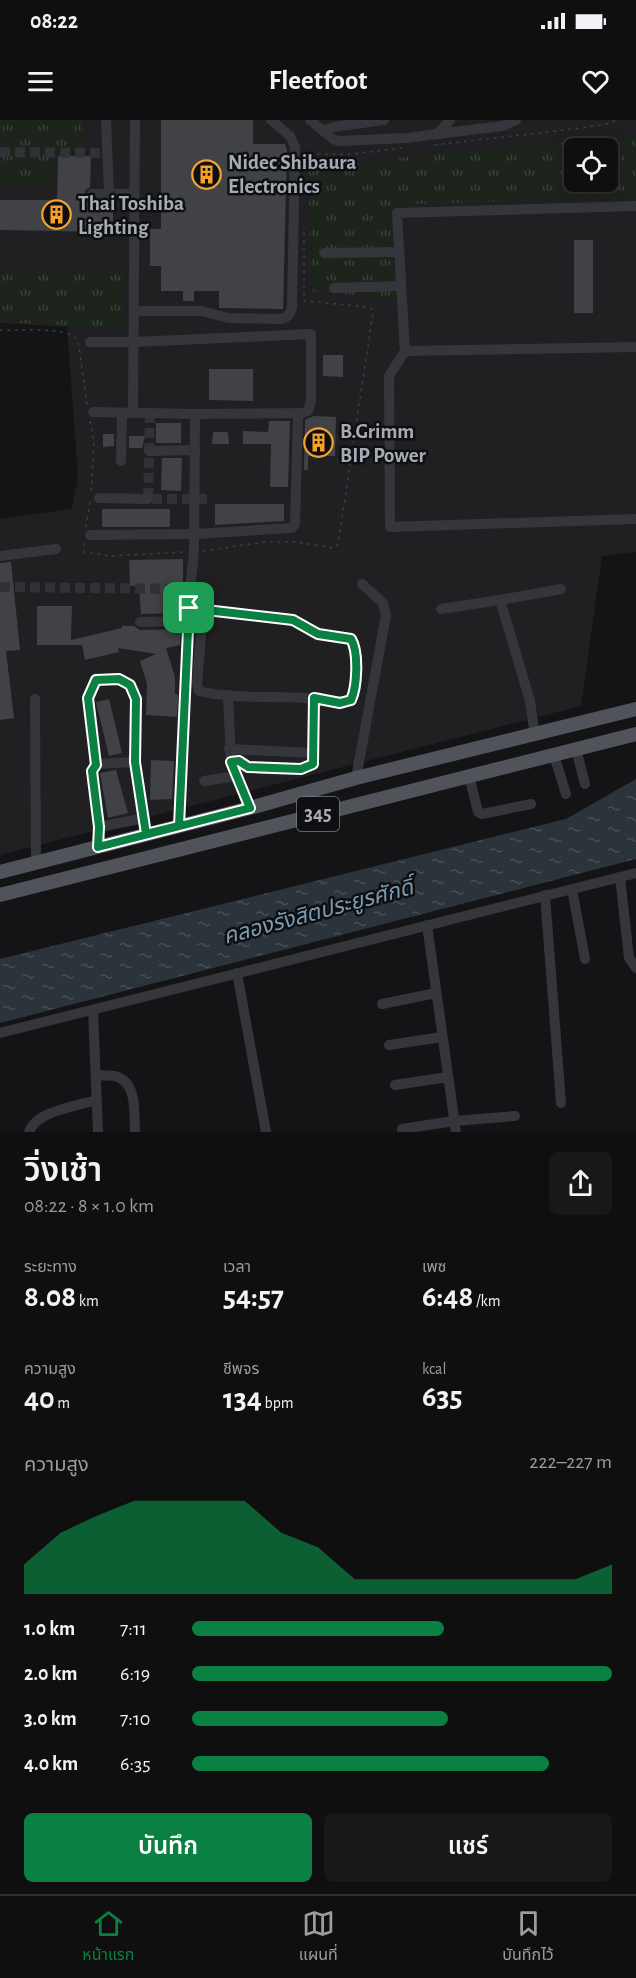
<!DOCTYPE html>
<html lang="th">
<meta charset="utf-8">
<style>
body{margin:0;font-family:"Alegreya Sans","Noto Sans Thai",sans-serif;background:#181819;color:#f1f3f6;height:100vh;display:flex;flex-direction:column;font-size:22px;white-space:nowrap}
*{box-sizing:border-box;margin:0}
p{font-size:20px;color:#9b9c9f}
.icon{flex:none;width:33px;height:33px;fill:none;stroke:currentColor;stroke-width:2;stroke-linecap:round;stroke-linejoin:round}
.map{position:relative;height:1012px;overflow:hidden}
.side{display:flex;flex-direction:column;background:#0f0f10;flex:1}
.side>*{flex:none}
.controls{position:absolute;left:564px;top:18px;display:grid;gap:12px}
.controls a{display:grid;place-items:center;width:54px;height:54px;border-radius:9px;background:#0f0f10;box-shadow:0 3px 15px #0003,0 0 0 2px #2f2f30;font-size:30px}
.pin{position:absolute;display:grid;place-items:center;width:51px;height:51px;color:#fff;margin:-26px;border-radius:12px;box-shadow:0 3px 9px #0006}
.round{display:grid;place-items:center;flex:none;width:63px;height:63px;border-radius:9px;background:#181819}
.head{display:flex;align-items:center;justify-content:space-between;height:102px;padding:0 24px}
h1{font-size:33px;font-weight:600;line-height:45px}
.figures{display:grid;grid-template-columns:repeat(3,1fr);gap:9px;height:102px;padding:6px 24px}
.figures div{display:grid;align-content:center}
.figures b{font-size:30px;font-weight:600}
.figures small{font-size:16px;font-weight:400}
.figures p{font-size:16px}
.chart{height:168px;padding:12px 24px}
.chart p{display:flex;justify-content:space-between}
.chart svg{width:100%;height:108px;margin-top:6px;fill:#0b8043;opacity:.7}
.cta{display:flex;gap:12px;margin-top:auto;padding:12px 24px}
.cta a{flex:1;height:69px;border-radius:9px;background:#0b8043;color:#fff;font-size:24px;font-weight:600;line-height:69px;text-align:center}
.cta a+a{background:#181819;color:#f1f3f6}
ul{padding:0 24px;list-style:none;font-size:20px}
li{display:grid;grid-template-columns:96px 72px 1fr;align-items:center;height:45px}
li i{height:15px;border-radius:8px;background:#0b8043}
.status{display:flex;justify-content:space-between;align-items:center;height:42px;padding:0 30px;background:#0f0f10;direction:ltr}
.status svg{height:16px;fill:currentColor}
header{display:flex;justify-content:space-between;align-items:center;height:78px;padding:0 24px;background:#0f0f10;font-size:27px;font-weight:600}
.tabs{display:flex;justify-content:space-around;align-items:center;height:84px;border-top:2px solid #2f2f30;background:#0f0f10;font-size:16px;color:#9b9c9f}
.tabs a{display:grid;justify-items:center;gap:3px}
.tabs .selected{color:#0b8043}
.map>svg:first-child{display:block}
.built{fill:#202023;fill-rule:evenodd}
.grass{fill:url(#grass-tufts);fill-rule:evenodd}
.water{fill:url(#water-ripples)}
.building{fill:#404246}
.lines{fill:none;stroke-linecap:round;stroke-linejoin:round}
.minor-tunnel{stroke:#313236;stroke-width:10;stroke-dasharray:10 5;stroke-linecap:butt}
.path{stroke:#3b3d42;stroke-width:1.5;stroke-dasharray:3 4.5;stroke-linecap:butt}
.minor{stroke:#35363b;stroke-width:10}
.major{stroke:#51535a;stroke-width:14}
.route-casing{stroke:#fff;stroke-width:12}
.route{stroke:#0b8043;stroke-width:8}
.labels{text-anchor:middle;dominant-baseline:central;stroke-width:5;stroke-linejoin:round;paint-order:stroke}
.shield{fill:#0f0f11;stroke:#787d84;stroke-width:1.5}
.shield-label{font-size:20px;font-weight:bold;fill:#a5acb6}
.poi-label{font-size:21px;font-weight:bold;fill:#a5acb6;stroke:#0f0f11;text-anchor:start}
.water-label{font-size:22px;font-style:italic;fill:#7b9db3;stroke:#0f0f11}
</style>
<div class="status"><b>08:22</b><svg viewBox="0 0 49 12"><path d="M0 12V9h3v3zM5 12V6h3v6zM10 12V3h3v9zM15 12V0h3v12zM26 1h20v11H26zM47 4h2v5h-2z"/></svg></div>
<header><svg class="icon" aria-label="menu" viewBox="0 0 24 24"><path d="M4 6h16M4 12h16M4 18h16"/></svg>Fleetfoot<svg class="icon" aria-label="heart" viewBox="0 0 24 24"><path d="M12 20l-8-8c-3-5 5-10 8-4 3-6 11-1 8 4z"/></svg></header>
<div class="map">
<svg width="636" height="1012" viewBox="0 0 636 1012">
<defs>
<pattern id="grass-tufts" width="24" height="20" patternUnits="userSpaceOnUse" patternTransform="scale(1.5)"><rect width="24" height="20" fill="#1c241c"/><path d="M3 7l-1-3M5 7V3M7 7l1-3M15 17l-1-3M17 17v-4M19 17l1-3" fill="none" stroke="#3a413b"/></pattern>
<pattern id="water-ripples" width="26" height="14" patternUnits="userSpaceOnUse" patternTransform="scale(1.5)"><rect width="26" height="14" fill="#2a343a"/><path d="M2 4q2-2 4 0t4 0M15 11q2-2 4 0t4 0" fill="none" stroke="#464f54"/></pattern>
</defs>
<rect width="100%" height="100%" fill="#141416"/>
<path class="built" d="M 0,0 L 636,0 L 636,432 L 602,436 L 581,586 L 0,735 L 0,399 L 72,389 L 78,357 L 67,207 L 0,203 ZM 574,28 L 608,28 L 608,62 L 574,62 Z"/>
<g class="grass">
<polygon points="0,0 82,0 84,31 53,31 52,65 0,65"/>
<path d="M 636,16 L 636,76 L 392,85 L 396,179 L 311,171 L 308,46 ZM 574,28 L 608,28 L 608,62 L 574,62 Z"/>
<polygon points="124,153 124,208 0,202 0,159 2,154"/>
</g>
<polygon class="water" points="636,659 636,739 0,903 0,839 566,699"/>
<g class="building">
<polygon points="161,0 253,0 253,24 285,24 287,29 283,189 219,188 219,171 194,171 194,181 183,181 183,171 161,171 161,146 150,146 150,109 161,109"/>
<polygon points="58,36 91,36 90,67 85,71 85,77 91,81 113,81 113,112 0,110 0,80 57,80"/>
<rect x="574" y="120" width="19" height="73"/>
<polygon points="323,235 343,235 343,257 323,256"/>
<polygon points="209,249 253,249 253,281 209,280"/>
<polygon points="313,296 336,297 335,336 308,336 308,350 304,350 305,300"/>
<polygon points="269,301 290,301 288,367 270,367 271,324 243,324 243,311 268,312"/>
<rect x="156" y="303" width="25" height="20"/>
<polygon points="213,312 228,312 229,324 212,324"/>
<polygon points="103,314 114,314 114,326 103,327"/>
<polygon points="129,316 145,316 142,328 129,328"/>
<polygon points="162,338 182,338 181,371 161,370"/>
<polygon points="215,384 284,384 284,401 215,405"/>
<rect x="102" y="389" width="68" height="18"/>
<polygon points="183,439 183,465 180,465 181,493 141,494 139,466 130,466 129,440"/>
<polygon points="11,442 20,530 6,531 14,598 0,600 0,443"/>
<polygon points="37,486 72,486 71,520 122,508 122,506 134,506 140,510 181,509 180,525 166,528 175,557 175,574 178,575 177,597 146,595 147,564 140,541 156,534 118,528 119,532 85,540 82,525 37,525"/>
<polygon points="109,579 122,633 109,636 96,582"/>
<polygon points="151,640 174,641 172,679 150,680"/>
<polygon points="116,650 128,693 108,698 100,653"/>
</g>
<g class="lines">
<g class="minor-tunnel">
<polyline points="0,32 107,33"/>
<polyline points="150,293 148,379 212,379"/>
<polyline points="0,467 190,469"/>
</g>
<g class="path">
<polyline points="434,25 582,8 606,4 617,0"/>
<polyline points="305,39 306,36 311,34 353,34 402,28"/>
<path d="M 0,210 C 18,211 67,206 78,220 L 87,285"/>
<polyline points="90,301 94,323 91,374"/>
<polyline points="86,407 90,382"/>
<polyline points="84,423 84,432 109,436 184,432"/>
<polyline points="203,431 264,422 296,422 334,428 338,425 373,192 372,189 368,187 304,181 304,107"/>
</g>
<g class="minor">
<polyline points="106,0 109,74 134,74"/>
<polyline points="310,0 333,19 339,21 407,18 437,14 450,0"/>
<polyline points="324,11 333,7 384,0"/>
<polyline points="437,14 503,6 516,0"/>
<polyline points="92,74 109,74"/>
<polyline points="636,86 397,93 405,231 636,227"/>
<polyline points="324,133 399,132"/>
<polyline points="334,168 401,166"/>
<path d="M 134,191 L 202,191 L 228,198 L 281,199 C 288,197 290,195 292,187 L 295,27 L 290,16 L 271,0"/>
<polyline points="90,222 134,222 311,214 311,281 308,291 302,293 195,294"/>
<polyline points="405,231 389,256 390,407 636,399"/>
<polyline points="93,292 195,294 194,432 190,469 179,706"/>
<polyline points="133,293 135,0"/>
<polyline points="149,331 195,330"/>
<polyline points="121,341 122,293"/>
<polyline points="99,378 148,379"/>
<polyline points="90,415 195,414 292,408 295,404 298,293"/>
<polyline points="0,436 56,429"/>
<polyline points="500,480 561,469"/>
<path d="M 189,488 L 293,500 L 318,514 L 351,519 C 359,532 357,567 351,580 C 335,584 320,579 304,578 C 270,576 233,579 199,571 L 197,563 L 203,491"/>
<polyline points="441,489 500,480 530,581 535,616"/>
<polyline points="140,502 189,501"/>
<polyline points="228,575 231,642 250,688"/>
<polyline points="35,579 36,742"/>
<polyline points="229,629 314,633 314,578"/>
<polyline points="576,629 585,664"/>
<polyline points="554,635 566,674"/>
<path d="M 231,642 C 239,641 242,645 249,647 C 263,650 303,652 313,644 L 314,633"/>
<path d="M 96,644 L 88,578 L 96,560 C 110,558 118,559 130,565 L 136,579 L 135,642"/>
<polyline points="469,656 478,692 482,694 531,684"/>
<polyline points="356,658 386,495 383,483 362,464"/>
<polyline points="204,661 236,656"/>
<polyline points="99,707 145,698"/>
<polyline points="98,727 99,707 92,651 96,644 135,642 146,714"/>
<polyline points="620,757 629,838 636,848"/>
<polyline points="572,769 585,839"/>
<polyline points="545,775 561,983"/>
<polyline points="427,805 456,1012"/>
<polyline points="237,853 266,1012"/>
<polyline points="382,884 436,873"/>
<polyline points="93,890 98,1012"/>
<polyline points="0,913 636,753"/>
<polyline points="389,925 442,917"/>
<path d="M 96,955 C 102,956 109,955 115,956 C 138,962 134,994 135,1012"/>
<polyline points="395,965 448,957"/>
<polyline points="402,1009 454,1001 515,996"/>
<path d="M 29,1012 C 36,991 77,986 97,980"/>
</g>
<g class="major">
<polyline points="0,752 250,688 356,658 636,589"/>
<polyline points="0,775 636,614"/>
</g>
</g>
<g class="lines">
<defs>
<path id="route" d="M 189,488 L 179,706 L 146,714 L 135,642 L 136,579 L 130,565 L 119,559 L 96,560 L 88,578 L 96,645 L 92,651 L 99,707 L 98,727 L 250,688 L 231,642 L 239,641 L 248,647 L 301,649 L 313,644 L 314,578 L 340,583 L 351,580 C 357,567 359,532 351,519 L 318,514 L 293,500 L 189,488"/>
</defs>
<use href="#route" class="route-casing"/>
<use href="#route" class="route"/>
</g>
<defs>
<symbol id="building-ring" viewBox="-11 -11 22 22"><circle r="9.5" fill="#0f0f11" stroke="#f6a12b" stroke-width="1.5"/><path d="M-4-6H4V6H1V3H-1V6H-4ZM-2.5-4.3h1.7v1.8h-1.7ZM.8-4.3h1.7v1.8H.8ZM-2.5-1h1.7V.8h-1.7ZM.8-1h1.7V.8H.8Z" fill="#f6a12b"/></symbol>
</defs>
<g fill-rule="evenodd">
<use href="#building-ring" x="190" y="38" width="33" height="33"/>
<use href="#building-ring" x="40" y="78" width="33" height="33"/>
<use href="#building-ring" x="302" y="306" width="33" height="33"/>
</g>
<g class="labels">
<rect class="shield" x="297" y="677" width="42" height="34" rx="4.5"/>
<g class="shield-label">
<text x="318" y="694">345</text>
</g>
<g class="poi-label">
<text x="228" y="42">Nidec Shibaura<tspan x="228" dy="24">Electronics</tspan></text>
<text x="78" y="83">Thai Toshiba<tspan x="78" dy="24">Lighting</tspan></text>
<text x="340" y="311">B.Grimm<tspan x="340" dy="24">BIP Power</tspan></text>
</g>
<g class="water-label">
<text transform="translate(318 792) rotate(-15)">คลองรังสิตประยูรศักดิ์</text>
</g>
</g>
</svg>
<div class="controls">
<a><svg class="icon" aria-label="locate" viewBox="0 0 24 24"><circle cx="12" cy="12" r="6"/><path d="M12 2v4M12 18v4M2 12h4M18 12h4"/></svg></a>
</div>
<div class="pin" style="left:189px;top:488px;background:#1e9e55"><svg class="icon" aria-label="arrive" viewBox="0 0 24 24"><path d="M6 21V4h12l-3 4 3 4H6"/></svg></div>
</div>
<section class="side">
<div class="head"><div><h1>วิ่งเช้า</h1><p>08:22 · 8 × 1.0 km</p></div><a class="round"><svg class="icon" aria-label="share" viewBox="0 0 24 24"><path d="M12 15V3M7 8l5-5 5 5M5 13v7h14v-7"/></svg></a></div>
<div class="figures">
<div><p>ระยะทาง</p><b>8.08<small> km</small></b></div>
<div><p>เวลา</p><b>54:57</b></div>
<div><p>เพซ</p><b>6:48<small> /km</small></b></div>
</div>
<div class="figures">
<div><p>ความสูง</p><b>40<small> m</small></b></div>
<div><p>ชีพจร</p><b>134<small> bpm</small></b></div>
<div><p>kcal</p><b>635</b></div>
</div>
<div class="chart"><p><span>ความสูง</span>222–227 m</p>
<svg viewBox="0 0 160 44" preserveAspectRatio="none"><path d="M0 44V32L10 19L20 12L30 6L40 6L50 6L60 6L70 19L80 25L90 38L100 38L110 38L120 38L130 38L140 38L150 38L160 32V44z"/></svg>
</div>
<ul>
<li><b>1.0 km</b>7:11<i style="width:60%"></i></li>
<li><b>2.0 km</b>6:19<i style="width:100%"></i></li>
<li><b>3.0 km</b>7:10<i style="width:61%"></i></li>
<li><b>4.0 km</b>6:35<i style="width:85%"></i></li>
</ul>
<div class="cta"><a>บันทึก</a><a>แชร์</a></div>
</section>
<nav class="tabs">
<a class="selected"><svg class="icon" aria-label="home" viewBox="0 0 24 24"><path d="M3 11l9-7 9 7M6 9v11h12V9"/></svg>หน้าแรก</a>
<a><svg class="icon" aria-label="map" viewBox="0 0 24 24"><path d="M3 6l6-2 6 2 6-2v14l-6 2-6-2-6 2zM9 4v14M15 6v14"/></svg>แผนที่</a>
<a><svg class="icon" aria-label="saved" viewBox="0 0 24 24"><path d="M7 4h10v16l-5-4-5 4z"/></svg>บันทึกไว้</a>
</nav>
